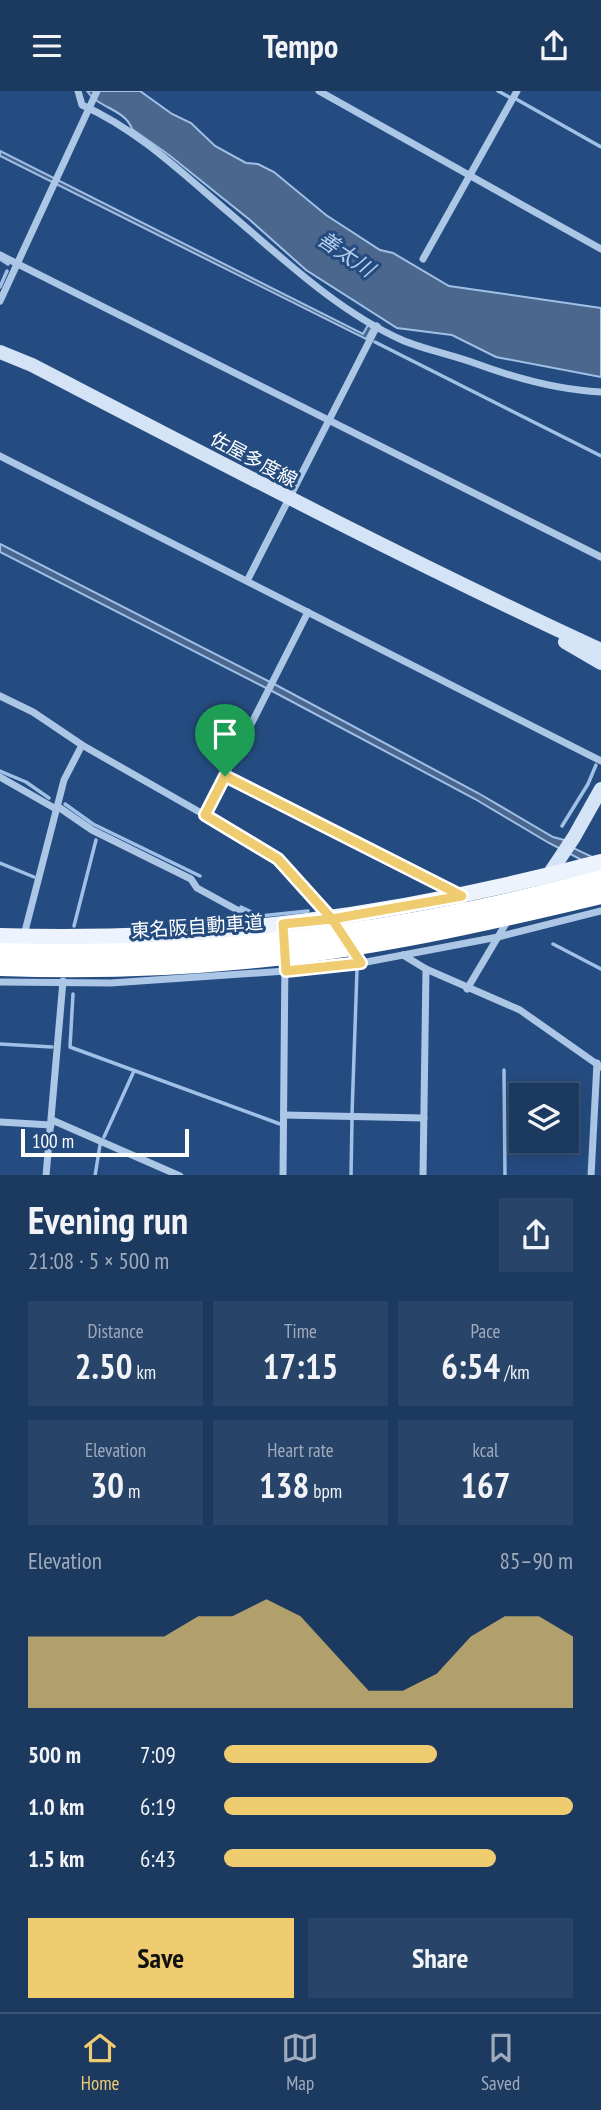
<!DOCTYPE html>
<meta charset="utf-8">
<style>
body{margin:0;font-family:"PT Sans Narrow","Noto Sans JP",sans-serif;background:#294469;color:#f1f3f6;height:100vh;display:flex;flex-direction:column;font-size:26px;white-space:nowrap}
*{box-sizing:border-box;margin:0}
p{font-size:23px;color:#a0acbd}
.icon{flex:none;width:38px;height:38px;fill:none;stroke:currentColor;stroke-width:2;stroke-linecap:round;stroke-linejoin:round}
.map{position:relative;height:1084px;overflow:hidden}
.panel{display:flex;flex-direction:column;background:#1c3960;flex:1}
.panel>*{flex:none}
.buttons{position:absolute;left:509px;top:992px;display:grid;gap:14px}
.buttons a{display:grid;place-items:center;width:70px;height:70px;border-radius:0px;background:#1c3960;box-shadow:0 4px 18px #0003,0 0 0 2px #3a5375;font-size:35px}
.scale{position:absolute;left:21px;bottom:18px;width:168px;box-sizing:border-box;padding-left:7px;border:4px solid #fff;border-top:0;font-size:19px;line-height:24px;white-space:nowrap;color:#fff;-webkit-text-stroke:5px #254c80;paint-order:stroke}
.pin{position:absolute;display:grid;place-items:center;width:60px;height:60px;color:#fff;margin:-72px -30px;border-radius:50% 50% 50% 0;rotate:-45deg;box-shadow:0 0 7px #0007}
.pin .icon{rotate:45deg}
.round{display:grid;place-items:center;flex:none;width:74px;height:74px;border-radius:0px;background:#294469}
.overview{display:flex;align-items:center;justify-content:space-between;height:119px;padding:0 28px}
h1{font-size:38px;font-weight:700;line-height:52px}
.metrics{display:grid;grid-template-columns:repeat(3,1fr);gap:10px;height:119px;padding:7px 28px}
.metrics div{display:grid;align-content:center;border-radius:0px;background:#294469;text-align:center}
.metrics b{font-size:35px;font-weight:700}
.metrics small{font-size:19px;font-weight:400}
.metrics p{font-size:19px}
.chart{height:196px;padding:14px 28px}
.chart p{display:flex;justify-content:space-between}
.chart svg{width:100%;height:126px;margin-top:7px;fill:#f0cc70;opacity:.7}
.primary-button{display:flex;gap:14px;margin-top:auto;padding:14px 28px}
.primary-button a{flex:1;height:80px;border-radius:0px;background:#f0cc70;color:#111;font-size:28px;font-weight:700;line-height:80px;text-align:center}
.primary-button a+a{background:#294469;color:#f1f3f6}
ul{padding:0 28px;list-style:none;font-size:23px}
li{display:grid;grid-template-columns:112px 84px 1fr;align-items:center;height:52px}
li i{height:18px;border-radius:9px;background:#f0cc70}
header{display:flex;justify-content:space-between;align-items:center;height:91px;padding:0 28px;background:#1c3960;font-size:32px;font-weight:700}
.dock{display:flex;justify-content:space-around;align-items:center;height:98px;border-top:2px solid #3a5375;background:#1c3960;font-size:19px;color:#a0acbd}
.dock a{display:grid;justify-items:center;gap:4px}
.dock .active{color:#f0cc70}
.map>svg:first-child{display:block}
.water{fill:#4b678d;stroke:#a0c0e7;stroke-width:2}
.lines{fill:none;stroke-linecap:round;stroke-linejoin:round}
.stream{stroke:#a0c0e7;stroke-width:3.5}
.street{stroke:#acc6e6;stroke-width:7}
.secondary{stroke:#d5e3f6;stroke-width:14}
.primary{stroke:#edf3fd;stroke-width:16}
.highway-bridge{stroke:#fff;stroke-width:18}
.route-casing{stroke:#fff;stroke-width:14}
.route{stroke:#f0cc70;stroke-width:9}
.labels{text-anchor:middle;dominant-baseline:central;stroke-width:6;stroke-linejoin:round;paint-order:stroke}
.street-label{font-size:19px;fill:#fff;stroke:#254c80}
.water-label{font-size:21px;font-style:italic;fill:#b7d0ee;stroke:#254c80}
</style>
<header><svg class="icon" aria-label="menu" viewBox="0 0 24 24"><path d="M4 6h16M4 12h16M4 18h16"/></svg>Tempo<svg class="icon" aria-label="share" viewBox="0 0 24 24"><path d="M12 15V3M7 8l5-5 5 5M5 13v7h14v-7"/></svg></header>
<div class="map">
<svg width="601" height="1085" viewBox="0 0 601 1085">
<rect width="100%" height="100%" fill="#254c80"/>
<g class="water">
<path d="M 87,0 L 140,0 L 172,23 L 191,32 L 215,55 L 246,72 L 258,73 L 274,81 L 326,124 L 380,159 L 393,162 L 449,195 L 601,217 L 601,286 L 496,266 L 452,244 L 397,237 L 306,179 L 250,129 L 169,64 L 132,38 C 125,18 98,17 87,0 Z"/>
<polygon points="0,60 363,243 368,234 372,237 366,248 0,65"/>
<polygon points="0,453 276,594 478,702 553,746 564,749 573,757 601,770 601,779 549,752 475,708 272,600 0,461"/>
</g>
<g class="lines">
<g class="stream">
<polyline points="498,0 509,6"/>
<polyline points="516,8 601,56"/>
<polyline points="0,168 8,173"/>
<polyline points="0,196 7,180"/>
<polyline points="375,251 601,365"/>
<polyline points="0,680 26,691 49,707"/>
<polyline points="65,713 93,733 200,785"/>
<polyline points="562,735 588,693 596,674"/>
<polyline points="0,772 34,786"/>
<polyline points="241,816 260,825 308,820"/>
<polyline points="74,835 96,749"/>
<polyline points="553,853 601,878"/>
<polyline points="73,903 70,956 280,1033"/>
<polyline points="0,953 52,956"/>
<polyline points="504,979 505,1085"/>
<polyline points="352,1023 357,879"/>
<polyline points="104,1046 134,980"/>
<polyline points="95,1085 100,1054"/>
<polyline points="351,1085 352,1029"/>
</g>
<g class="street">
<path d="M 78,0 L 82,14 C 138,39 181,81 227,120 C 280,165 337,220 402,249 C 426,259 453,264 477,273 C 518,288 558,299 601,301"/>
<polyline points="319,0 601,158"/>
<polyline points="0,164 601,466"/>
<polyline points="423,168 517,0"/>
<polyline points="0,210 97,0"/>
<polyline points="0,365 601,670"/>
<polyline points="247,490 377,235"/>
<polyline points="0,605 33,621 82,654 266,759 278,768 329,825"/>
<polyline points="225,685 455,801"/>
<polyline points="0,686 56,718"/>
<polyline points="57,715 92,739 191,788 197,797 250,826 256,833"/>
<polyline points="205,724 308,521"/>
<polyline points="24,844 64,689 82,654"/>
<polyline points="403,864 426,878 520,919 601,976"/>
<polyline points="0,891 111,892 286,880 361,872 498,846 601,820"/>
<polyline points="467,898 508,829"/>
<polyline points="284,1024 424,1027"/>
<polyline points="52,1029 180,1085"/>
<polyline points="0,1031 51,1034"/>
<polyline points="46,1085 63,890"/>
<polyline points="283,1085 285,865"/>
<polyline points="423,1085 426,878"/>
<polyline points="591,1085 597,972"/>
</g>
<g class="secondary">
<path d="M 0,261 L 32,274 C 221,372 408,470 601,559"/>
<polyline points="565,551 601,572"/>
<polyline points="548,785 574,746 601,698"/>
</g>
<path class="primary" d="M 0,845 C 208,852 400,824 601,771"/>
<g class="highway-bridge">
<path d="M 0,861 C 202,868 406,841 601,788"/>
<path d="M 0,876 C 82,879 164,877 245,869 C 365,859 484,832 601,804"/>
</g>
</g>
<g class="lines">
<defs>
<polyline id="route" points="225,685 205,724 278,768 332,828 283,833 286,880 361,872 332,828 462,805 225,685"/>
</defs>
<use href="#route" class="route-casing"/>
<use href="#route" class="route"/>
</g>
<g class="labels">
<g class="street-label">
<text transform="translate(254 368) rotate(28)">佐屋多度線</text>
<text transform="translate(197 835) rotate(-4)">東名阪自動車道</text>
</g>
<g class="water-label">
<text transform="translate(346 163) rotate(34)">善太川</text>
</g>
</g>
</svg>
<div class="buttons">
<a><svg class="icon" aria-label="layers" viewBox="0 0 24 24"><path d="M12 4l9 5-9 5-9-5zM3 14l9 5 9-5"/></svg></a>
</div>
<div class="scale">100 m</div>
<div class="pin" style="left:225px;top:685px;background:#1e9e55"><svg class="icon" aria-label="arrive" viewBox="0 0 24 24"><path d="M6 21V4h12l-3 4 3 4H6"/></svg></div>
</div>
<section class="panel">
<div class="overview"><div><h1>Evening run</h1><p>21:08 · 5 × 500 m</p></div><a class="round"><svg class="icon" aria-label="share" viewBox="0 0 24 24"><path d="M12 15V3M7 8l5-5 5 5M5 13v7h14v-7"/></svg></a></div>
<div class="metrics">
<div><p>Distance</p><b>2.50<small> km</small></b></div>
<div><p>Time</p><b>17:15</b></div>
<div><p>Pace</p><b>6:54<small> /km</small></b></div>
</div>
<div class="metrics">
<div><p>Elevation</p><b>30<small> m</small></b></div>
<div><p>Heart rate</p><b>138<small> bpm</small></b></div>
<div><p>kcal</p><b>167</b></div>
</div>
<div class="chart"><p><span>Elevation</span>85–90 m</p>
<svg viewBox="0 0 160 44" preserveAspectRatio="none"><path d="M0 44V19L10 19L20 19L30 19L40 19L50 12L60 12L70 6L80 12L90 25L100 38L110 38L120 32L130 19L140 12L150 12L160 19V44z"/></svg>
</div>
<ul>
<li><b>500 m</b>7:09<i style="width:61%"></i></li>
<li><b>1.0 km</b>6:19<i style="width:100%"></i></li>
<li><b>1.5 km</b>6:43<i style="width:78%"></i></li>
</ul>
<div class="primary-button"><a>Save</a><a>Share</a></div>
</section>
<nav class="dock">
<a class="active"><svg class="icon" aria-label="home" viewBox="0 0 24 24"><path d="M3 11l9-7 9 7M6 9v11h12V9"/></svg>Home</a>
<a><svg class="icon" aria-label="map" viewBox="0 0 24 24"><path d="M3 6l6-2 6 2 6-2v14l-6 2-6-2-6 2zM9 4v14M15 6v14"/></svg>Map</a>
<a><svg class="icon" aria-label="saved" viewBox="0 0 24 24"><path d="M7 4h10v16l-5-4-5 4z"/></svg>Saved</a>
</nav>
